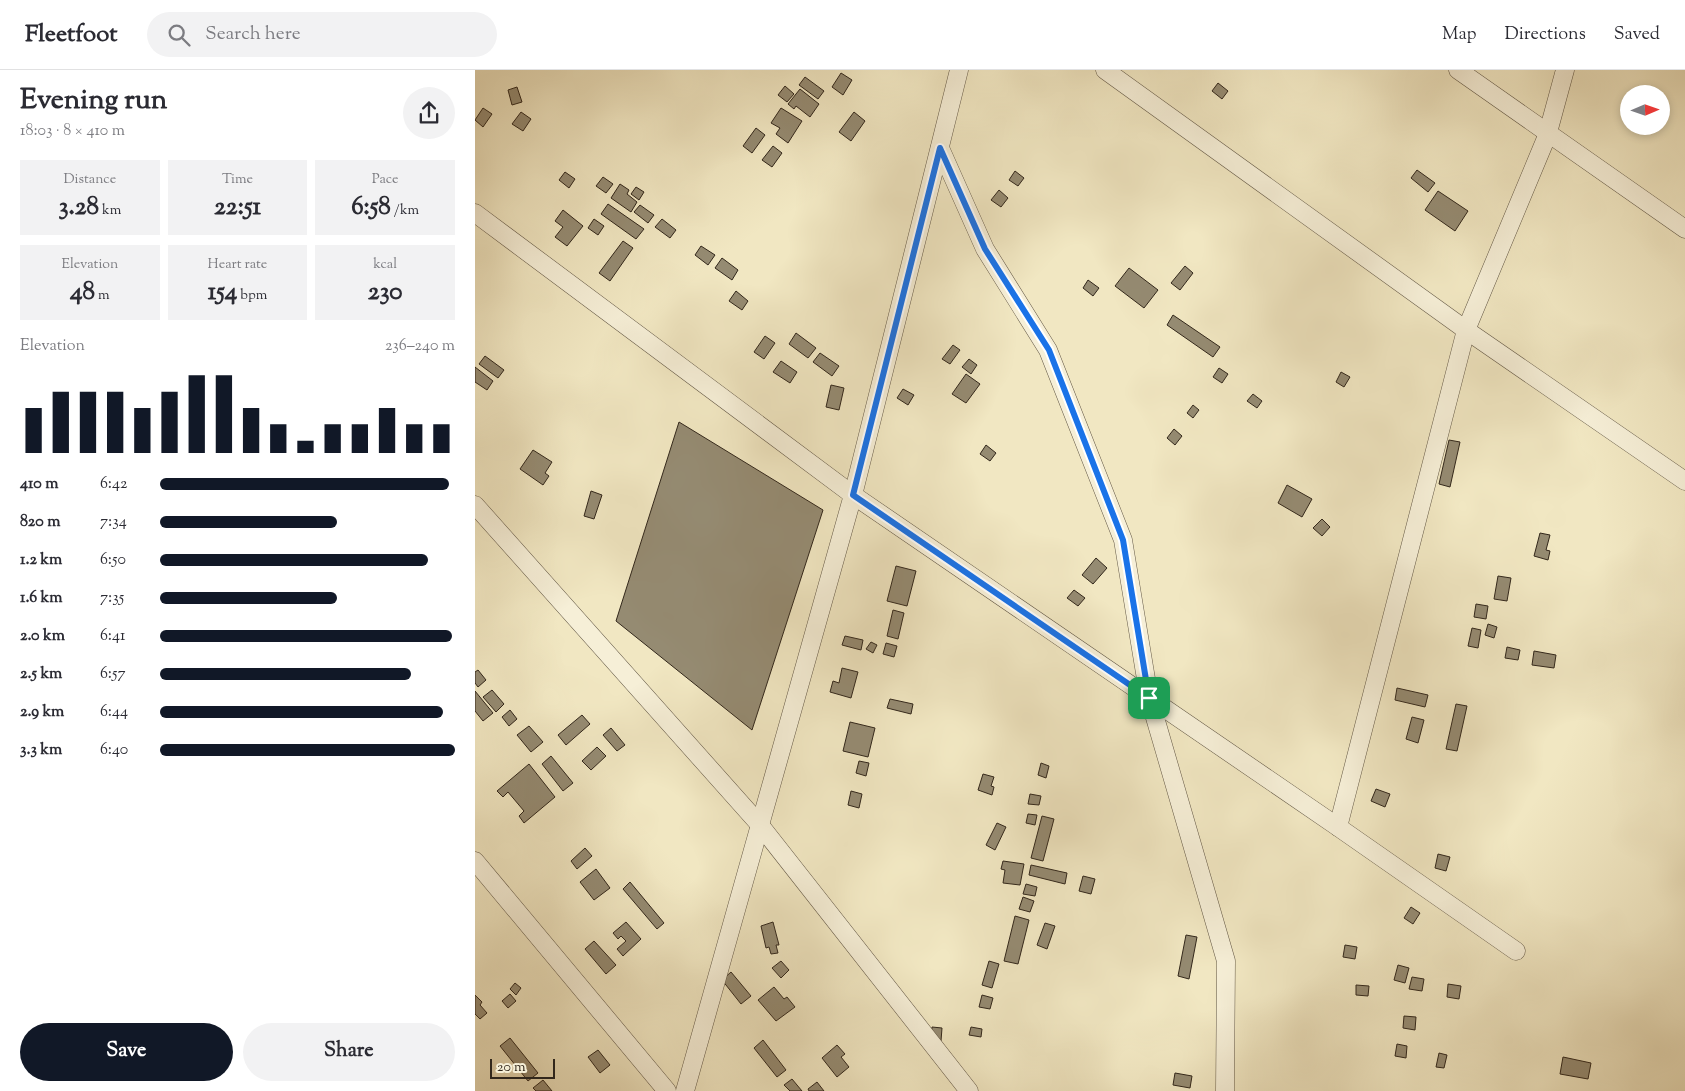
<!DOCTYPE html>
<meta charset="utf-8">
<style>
body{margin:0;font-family:"Sorts Mill Goudy",serif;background:#f2f2f3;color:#2b2b33;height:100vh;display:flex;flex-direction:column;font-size:19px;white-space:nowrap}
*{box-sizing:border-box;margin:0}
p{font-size:16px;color:#7c7c81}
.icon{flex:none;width:28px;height:28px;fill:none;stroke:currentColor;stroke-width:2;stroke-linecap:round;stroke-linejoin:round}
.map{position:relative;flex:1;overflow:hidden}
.side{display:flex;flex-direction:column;background:#fff;width:475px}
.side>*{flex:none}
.needle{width:32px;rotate:88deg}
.tools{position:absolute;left:1145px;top:15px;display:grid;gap:10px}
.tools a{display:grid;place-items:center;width:50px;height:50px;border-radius:50%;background:#fff;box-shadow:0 2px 8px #0003;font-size:25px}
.scale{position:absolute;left:15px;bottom:12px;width:65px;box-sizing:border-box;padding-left:5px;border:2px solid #32271b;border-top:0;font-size:14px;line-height:18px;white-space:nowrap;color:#32271b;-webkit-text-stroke:4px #f6efd7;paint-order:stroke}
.pin{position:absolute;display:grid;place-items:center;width:42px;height:42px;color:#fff;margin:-21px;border-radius:10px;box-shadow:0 2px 8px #0006}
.round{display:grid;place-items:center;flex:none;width:52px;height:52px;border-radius:26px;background:#f2f2f3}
.overview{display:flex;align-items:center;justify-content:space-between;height:85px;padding:0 20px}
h1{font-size:28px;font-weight:700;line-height:38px}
.stats{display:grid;grid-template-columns:repeat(3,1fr);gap:8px;height:85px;padding:5px 20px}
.stats div{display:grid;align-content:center;border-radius:0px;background:#f2f2f3;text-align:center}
.stats b{font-size:25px;font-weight:700}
.stats small{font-size:14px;font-weight:400}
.stats p{font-size:14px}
.chart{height:140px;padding:10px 20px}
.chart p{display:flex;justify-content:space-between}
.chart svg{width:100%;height:90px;margin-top:5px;stroke:#111827;stroke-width:6}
.button{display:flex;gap:10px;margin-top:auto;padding:10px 20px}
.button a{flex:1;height:58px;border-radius:30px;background:#111827;color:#fff;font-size:20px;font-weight:700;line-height:58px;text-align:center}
.button a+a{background:#f2f2f3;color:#2b2b33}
ul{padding:0 20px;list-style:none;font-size:16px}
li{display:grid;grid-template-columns:80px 60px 1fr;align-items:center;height:38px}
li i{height:12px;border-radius:6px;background:#111827}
header{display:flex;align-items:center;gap:30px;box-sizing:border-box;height:70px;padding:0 25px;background:#fff;border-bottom:1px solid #e1e1e2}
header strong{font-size:24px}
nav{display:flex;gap:28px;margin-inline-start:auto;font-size:18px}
.search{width:350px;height:45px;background:#f2f2f3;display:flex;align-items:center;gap:12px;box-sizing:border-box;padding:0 18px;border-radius:28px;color:#7c7c81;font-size:19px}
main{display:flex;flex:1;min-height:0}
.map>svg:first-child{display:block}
.building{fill:#958b72;stroke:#32271b}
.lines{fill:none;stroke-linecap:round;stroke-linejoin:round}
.street-casing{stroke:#625745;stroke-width:19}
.street{stroke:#f6efd7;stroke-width:18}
.route-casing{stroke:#fff;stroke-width:10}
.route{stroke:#1a73e8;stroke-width:6}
</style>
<header>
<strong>Fleetfoot</strong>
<div class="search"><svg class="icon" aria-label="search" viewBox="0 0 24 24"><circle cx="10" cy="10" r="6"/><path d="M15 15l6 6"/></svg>Search here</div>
<nav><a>Map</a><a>Directions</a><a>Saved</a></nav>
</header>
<main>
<section class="side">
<div class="overview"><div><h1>Evening run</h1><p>18:03 · 8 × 410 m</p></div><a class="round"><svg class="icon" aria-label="share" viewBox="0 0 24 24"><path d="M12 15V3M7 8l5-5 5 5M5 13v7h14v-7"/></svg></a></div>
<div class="stats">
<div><p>Distance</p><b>3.28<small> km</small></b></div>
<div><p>Time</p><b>22:51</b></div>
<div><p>Pace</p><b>6:58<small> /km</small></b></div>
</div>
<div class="stats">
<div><p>Elevation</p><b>48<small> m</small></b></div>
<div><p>Heart rate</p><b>154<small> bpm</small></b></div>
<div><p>kcal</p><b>230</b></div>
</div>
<div class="chart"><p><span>Elevation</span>236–240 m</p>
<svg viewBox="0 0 160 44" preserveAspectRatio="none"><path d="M5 44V22M15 44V14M25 44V14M35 44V14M45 44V22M55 44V14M65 44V6M75 44V6M85 44V22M95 44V30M105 44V38M115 44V30M125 44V30M135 44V22M145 44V30M155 44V30"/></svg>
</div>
<ul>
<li><b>410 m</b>6:42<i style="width:98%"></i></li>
<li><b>820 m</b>7:34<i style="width:60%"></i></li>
<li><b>1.2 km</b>6:50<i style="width:91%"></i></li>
<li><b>1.6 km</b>7:35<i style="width:60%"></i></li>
<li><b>2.0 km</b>6:41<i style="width:99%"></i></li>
<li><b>2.5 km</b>6:57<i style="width:85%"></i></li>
<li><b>2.9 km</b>6:44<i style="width:96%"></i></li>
<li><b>3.3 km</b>6:40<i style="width:100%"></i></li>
</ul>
<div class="button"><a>Save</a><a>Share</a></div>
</section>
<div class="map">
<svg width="1210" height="1021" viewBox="0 0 1210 1021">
<rect width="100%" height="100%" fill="#f1e7c2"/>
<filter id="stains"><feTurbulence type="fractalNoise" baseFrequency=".004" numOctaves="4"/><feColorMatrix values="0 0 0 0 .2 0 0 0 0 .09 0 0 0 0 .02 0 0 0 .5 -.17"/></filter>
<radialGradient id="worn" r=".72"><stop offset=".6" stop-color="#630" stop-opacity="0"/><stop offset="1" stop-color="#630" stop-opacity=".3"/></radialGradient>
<g class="building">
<polygon points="366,3 377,10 368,25 357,17"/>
<polygon points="330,7 349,21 343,29 324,15"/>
<polygon points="743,13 753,21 747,29 737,21"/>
<polygon points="310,16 319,24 312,32 303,25"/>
<polygon points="42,17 47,32 37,35 33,20"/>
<polygon points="325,19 344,34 335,47 321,36 319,39 313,34"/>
<polygon points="8,38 17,44 8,57 0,50"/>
<polygon points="306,38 327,51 313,73 301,64 305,58 296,53"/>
<polygon points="46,42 56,49 48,61 37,54"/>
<polygon points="379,42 390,51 376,71 364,62"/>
<polygon points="281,58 290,65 277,83 268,76"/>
<polygon points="298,76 307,83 297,97 287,90"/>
<polygon points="942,100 960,113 953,122 936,108"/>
<polygon points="540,101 549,108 543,116 534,110"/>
<polygon points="90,102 100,109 94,118 84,110"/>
<polygon points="128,107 138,114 131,123 121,116"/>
<polygon points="145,114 154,120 152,124 162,132 156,142 136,128"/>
<polygon points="161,117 169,122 164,130 156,124"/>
<polygon points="524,120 533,128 526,137 516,130"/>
<polygon points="963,121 993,141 980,161 950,140"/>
<polygon points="133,134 169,159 161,169 126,144"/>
<polygon points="165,135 179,145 173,153 159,142"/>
<polygon points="88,140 108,156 92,176 80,167 88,157 80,151"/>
<polygon points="119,149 129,156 123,165 113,158"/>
<polygon points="187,149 201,160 195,168 180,157"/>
<polygon points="148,171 158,178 135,211 124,203"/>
<polygon points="226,176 240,185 233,195 220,185"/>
<polygon points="247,188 263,200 257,210 240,198"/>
<polygon points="710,196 718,203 705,220 696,213"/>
<polygon points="654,198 683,220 669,238 640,216"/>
<polygon points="613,210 624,218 618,226 608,218"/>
<polygon points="261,221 273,231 267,240 254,231"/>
<polygon points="698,245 745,277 738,287 692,255"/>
<polygon points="321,263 341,278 333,288 314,274"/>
<polygon points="290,266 300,273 289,289 279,282"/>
<polygon points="478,275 485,280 475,294 467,289"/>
<polygon points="345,283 364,296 357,306 338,292"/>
<polygon points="10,286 29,300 23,308 4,294"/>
<polygon points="494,289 502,295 496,304 487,297"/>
<polygon points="306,291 322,302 315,313 298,302"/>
<polygon points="0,297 18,311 12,320 0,312"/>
<polygon points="744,298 753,304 747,313 738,307"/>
<polygon points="866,302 875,307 869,317 861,312"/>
<polygon points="491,304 505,314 491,333 477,324"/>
<polygon points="356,315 369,318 364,340 351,337"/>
<polygon points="428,319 439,325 433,335 422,328"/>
<polygon points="778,324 787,331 782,338 772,331"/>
<polygon points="718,335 724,340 718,348 712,343"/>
<polygon points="204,352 348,440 277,660 141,551"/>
<polygon points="699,359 707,366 700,375 692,368"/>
<polygon points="974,370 985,372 975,417 964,414"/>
<polygon points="511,375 521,383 515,391 505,384"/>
<polygon points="58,380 77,392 70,403 74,406 68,415 45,399"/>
<polygon points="812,415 837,429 827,447 803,433"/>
<polygon points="116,421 127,425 119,449 109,446"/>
<polygon points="847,449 855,457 847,466 838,458"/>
<polygon points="1065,463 1075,465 1071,480 1075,481 1073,490 1059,486"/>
<polygon points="621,488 632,498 618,514 607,505"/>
<polygon points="421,496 441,501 432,536 412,531"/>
<polygon points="1023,506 1036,508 1032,531 1019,529"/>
<polygon points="599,520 610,528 603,536 592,528"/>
<polygon points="1001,534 1013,536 1011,549 999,547"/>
<polygon points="418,540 429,543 423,569 412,566"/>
<polygon points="1013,554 1022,557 1019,568 1010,565"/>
<polygon points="997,558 1006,560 1003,578 993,576"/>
<polygon points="370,566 388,570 386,580 367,575"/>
<polygon points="396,572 402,575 398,583 391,579"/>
<polygon points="411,573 422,576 419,587 408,584"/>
<polygon points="1032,577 1045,580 1043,590 1030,588"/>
<polygon points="1059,581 1081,585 1079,598 1057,595"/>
<polygon points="367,598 383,602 376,628 355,622 358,611 364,613"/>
<polygon points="3,600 11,610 3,617 0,613 0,602"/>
<polygon points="922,618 953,625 950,637 920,630"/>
<polygon points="17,620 29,634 21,642 8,627"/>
<polygon points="0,621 18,643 8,651 0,641"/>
<polygon points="415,629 438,634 436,644 412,638"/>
<polygon points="981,634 992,636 982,681 971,679"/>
<polygon points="35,640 42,649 34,656 27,647"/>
<polygon points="107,645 115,654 91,675 83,665"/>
<polygon points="937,647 949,650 943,673 931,669"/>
<polygon points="375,652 400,658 393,687 368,681"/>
<polygon points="54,656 68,672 56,682 42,665"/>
<polygon points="136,658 150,675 142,681 128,665"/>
<polygon points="122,677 131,686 116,700 107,691"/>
<polygon points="76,686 98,713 88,721 67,694"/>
<polygon points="384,691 394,693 391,706 381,703"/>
<polygon points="566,693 574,696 571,708 563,705"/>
<polygon points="54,694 80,727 49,753 44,746 49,741 33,722 28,727 22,721"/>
<polygon points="508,704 519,707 516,716 519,717 517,725 503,720"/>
<polygon points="901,719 915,724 910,737 896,731"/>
<polygon points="376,721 387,724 384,738 373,735"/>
<polygon points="555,724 566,726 564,735 553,734"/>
<polygon points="553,744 562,745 560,755 551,753"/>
<polygon points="567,746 579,749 568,791 556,788"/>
<polygon points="522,753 531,757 520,780 511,775"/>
<polygon points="110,778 117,786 102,799 96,791"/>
<polygon points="963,784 975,787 971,801 960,798"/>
<polygon points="528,791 549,794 545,815 528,813 530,800 526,799"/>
<polygon points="556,795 592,803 590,814 554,805"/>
<polygon points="121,799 135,818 119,830 105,812"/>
<polygon points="608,806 620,809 616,824 604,821"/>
<polygon points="155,812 189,853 182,859 148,819"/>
<polygon points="551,814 562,817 560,826 548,824"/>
<polygon points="548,827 559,831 555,842 544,839"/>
<polygon points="936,837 945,843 938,854 929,848"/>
<polygon points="540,846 554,850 543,894 529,891"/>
<polygon points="151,852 166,869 148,886 142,879 151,871 146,866 143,869 138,863"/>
<polygon points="298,852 304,875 301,875 303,883 296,884 294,877 291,878 286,856"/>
<polygon points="570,853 580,856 572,879 562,875"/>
<polygon points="711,865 722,867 714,909 703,906"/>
<polygon points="119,871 141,895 131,904 110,879"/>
<polygon points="870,875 882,877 880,889 868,887"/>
<polygon points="306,891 314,900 306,908 297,898"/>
<polygon points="514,891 524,894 517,918 507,915"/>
<polygon points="923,895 934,898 930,913 919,910"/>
<polygon points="256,902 276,926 266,934 247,910"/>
<polygon points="937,907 949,909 947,921 934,919"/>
<polygon points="40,913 46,918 41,925 35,919"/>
<polygon points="973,914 986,916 984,929 972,927"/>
<polygon points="881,915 894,916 893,926 881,925"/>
<polygon points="299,917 309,929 312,927 320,937 301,951 283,930"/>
<polygon points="35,924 41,931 33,938 27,931"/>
<polygon points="0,925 7,932 5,935 12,943 5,949 0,944"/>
<polygon points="507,925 518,928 515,939 504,937"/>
<polygon points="929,946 941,947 940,960 928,958"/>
<polygon points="457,957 467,958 466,971 456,971"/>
<polygon points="496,957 507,959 506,967 494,965"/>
<polygon points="35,968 63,1003 53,1011 25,976"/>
<polygon points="288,970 311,1000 302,1007 279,978"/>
<polygon points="922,974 932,976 931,988 920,986"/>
<polygon points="362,975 370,984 366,987 374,997 362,1007 347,988"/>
<polygon points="123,980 135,995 125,1003 113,987"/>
<polygon points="964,983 972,985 969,998 961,997"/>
<polygon points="1088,987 1116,993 1113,1009 1085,1004"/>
<polygon points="700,1003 717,1006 715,1018 698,1015"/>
<polygon points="317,1009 327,1021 315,1021 309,1015"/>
<polygon points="68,1010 77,1021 61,1021 58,1018"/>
<polygon points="342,1012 349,1021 334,1021 333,1019"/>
</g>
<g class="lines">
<defs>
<g id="street">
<polyline points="630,0 991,260 1210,411"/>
<polyline points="983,0 1210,159"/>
<polyline points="465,78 510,179 573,280 648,470 674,627 751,891 750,1021"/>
<polyline points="0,143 378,425 863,757 1041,881"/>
<polyline points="0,435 285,755 494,1021"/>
<polyline points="863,757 991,260 1072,66 1090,0"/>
<polyline points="0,791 192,1021"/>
<polyline points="210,1021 378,425 484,0"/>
</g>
</defs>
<use href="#street" class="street-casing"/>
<use href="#street" class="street"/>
</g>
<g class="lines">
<defs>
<polygon id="route" points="465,78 510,179 574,280 648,470 674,628 378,425"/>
</defs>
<use href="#route" class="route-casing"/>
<use href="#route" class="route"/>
</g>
<rect width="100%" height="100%" filter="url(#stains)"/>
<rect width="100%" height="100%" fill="url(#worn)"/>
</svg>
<div class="tools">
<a><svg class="needle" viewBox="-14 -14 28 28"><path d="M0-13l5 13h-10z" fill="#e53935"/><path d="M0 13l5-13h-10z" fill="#7c7c81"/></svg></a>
</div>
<div class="scale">20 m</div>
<div class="pin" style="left:674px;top:628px;background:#1e9e55"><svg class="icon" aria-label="arrive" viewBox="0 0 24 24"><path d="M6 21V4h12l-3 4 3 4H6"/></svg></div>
</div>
</main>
